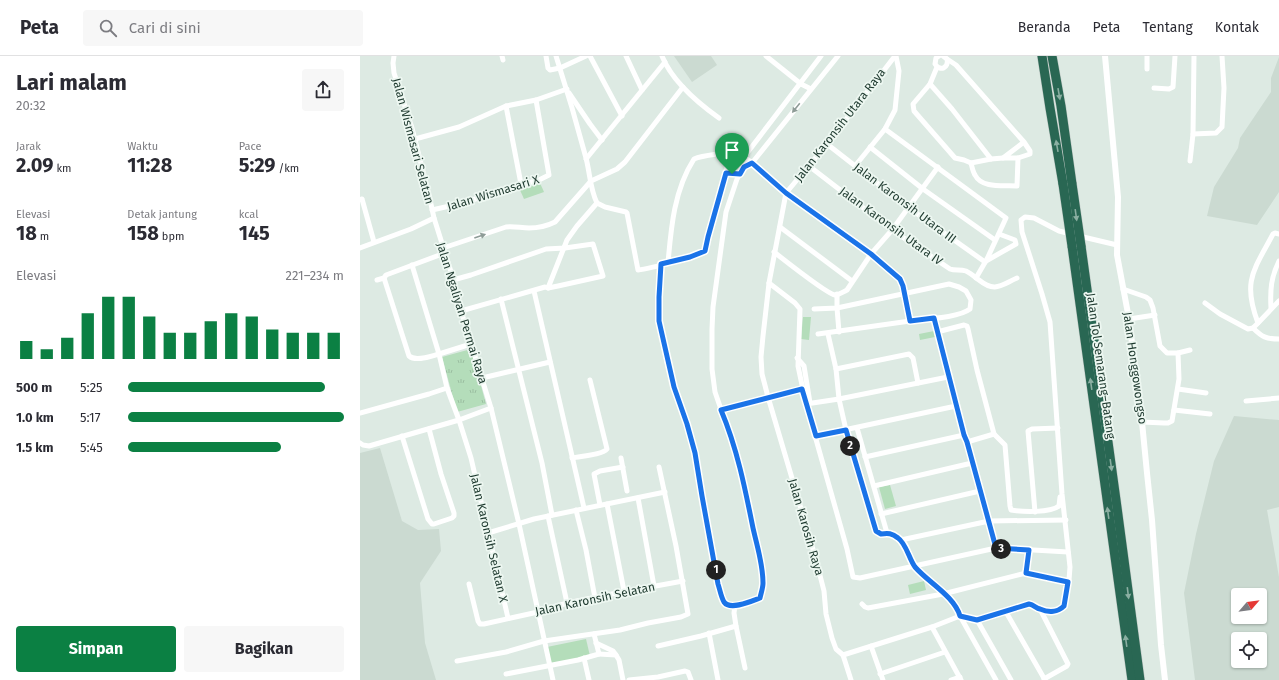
<!DOCTYPE html>
<html lang="id">
<meta charset="utf-8">
<style>
body{margin:0;font-family:"Fira Sans",sans-serif;background:#f7f7f7;color:#2b2b33;height:100vh;display:flex;flex-direction:column;font-size:15px;white-space:nowrap}
*{box-sizing:border-box;margin:0}
p{font-size:13px;color:#7c7c81}
.icon{flex:none;width:22px;height:22px;fill:none;stroke:currentColor;stroke-width:2;stroke-linecap:round;stroke-linejoin:round}
.map{position:relative;flex:1;overflow:hidden}
.side{display:flex;flex-direction:column;background:#fff;width:360px}
.side>*{flex:none}
.needle{width:26px;rotate:62deg}
.tools{position:absolute;left:871px;top:532px;display:grid;gap:8px}
.tools a{display:grid;place-items:center;width:36px;height:36px;border-radius:4px;background:#fff;box-shadow:0 1px 3px #0004;font-size:20px}
.pin{position:absolute;display:grid;place-items:center;width:34px;height:34px;color:#fff;margin:-41px -17px;border-radius:50% 50% 50% 0;rotate:-45deg;box-shadow:0 0 4px #0007}
.pin .icon{rotate:45deg}
.km{position:absolute;width:20px;height:20px;margin:-10px;border-radius:50%;background:#222;color:#fff;font-size:11px;line-height:20px;text-align:center}
.round{display:grid;place-items:center;flex:none;width:42px;height:42px;border-radius:4px;background:#f7f7f7}
.summary{display:flex;align-items:center;justify-content:space-between;height:68px;padding:0 16px}
h1{font-size:22px;font-weight:700;line-height:30px}
.stats{display:grid;grid-template-columns:repeat(3,1fr);gap:6px;height:68px;padding:4px 16px}
.stats div{display:grid;align-content:center}
.stats b{font-size:20px;font-weight:700}
.stats small{font-size:11px;font-weight:400}
.stats p{font-size:11px}
.chart{height:112px;padding:8px 16px}
.chart p{display:flex;justify-content:space-between}
.chart svg{width:100%;height:72px;margin-top:4px;stroke:#0b8043;stroke-width:6}
.action{display:flex;gap:8px;margin-top:auto;padding:8px 16px}
.action a{flex:1;height:46px;border-radius:4px;background:#0b8043;color:#fff;font-size:16px;font-weight:700;line-height:46px;text-align:center}
.action a+a{background:#f7f7f7;color:#2b2b33}
ul{padding:0 16px;list-style:none;font-size:13px}
li{display:grid;grid-template-columns:64px 48px 1fr;align-items:center;height:30px}
li i{height:10px;border-radius:5px;background:#0b8043}
header{display:flex;align-items:center;gap:24px;box-sizing:border-box;height:56px;padding:0 20px;background:#fff;border-bottom:1px solid #e1e1e2}
header strong{font-size:19px}
nav{display:flex;gap:22px;margin-inline-start:auto;font-size:14px}
.search{width:280px;height:36px;background:#f7f7f7;display:flex;align-items:center;gap:10px;box-sizing:border-box;padding:0 14px;border-radius:4px;color:#7c7c81;font-size:15px}
main{display:flex;flex:1;min-height:0}
.map>svg:first-child{display:block}
.built{fill:#cbdad1;fill-rule:evenodd}
.park{fill:url(#park-tufts)}
.pitch{fill:#b4ddba}
.lines{fill:none;stroke-linecap:round;stroke-linejoin:round}
.motorway-casing{stroke:#bcc4c1;stroke-width:10}
.minor{stroke:#fff;stroke-width:5}
.tertiary{stroke:#fff;stroke-width:6}
.motorway{stroke:#296753;stroke-width:9}
.motorway-bridge-casing{stroke:#bcc4c1;stroke-width:10;stroke-linecap:butt}
.motorway-bridge{stroke:#296753;stroke-width:9}
.oneway{fill:#8bafa2}
.oneway2{fill:#8e9c97}
.route-casing{stroke:#fff;stroke-width:8}
.route{stroke:#1a73e8;stroke-width:5}
.labels{text-anchor:middle;dominant-baseline:central;stroke-width:3.5;stroke-linejoin:round;paint-order:stroke}
.street-label{font-size:12px;fill:#1e3a2f;stroke:#edf7f1}
</style>
<header>
<strong>Peta</strong>
<div class="search"><svg class="icon" aria-label="search" viewBox="0 0 24 24"><circle cx="10" cy="10" r="6"/><path d="M15 15l6 6"/></svg>Cari di sini</div>
<nav><a>Beranda</a><a>Peta</a><a>Tentang</a><a>Kontak</a></nav>
</header>
<main>
<section class="side">
<div class="summary"><div><h1>Lari malam</h1><p>20:32</p></div><a class="round"><svg class="icon" aria-label="share" viewBox="0 0 24 24"><path d="M12 15V3M7 8l5-5 5 5M5 13v7h14v-7"/></svg></a></div>
<div class="stats">
<div><p>Jarak</p><b>2.09<small> km</small></b></div>
<div><p>Waktu</p><b>11:28</b></div>
<div><p>Pace</p><b>5:29<small> /km</small></b></div>
</div>
<div class="stats">
<div><p>Elevasi</p><b>18<small> m</small></b></div>
<div><p>Detak jantung</p><b>158<small> bpm</small></b></div>
<div><p>kcal</p><b>145</b></div>
</div>
<div class="chart"><p><span>Elevasi</span>221–234 m</p>
<svg viewBox="0 0 160 44" preserveAspectRatio="none"><path d="M5 44V33M15 44V38M25 44V31M35 44V16M45 44V6M55 44V6M65 44V18M75 44V28M85 44V28M95 44V21M105 44V16M115 44V18M125 44V26M135 44V28M145 44V28M155 44V28"/></svg>
</div>
<ul>
<li><b>500 m</b>5:25<i style="width:91%"></i></li>
<li><b>1.0 km</b>5:17<i style="width:100%"></i></li>
<li><b>1.5 km</b>5:45<i style="width:71%"></i></li>
</ul>
<div class="action"><a>Simpan</a><a>Bagikan</a></div>
</section>
<div class="map">
<svg width="919" height="624" viewBox="0 0 919 624">
<defs>
<pattern id="park-tufts" width="24" height="20" patternUnits="userSpaceOnUse"><rect width="24" height="20" fill="#b4ddba"/><path d="M3 7l-1-3M5 7V3M7 7l1-3M15 17l-1-3M17 17v-4M19 17l1-3" fill="none" stroke="#9abea0"/></pattern>
</defs>
<rect width="100%" height="100%" fill="#ddeae3"/>
<g class="built">
<polygon points="314,0 351,0 357,9 332,26"/>
<polygon points="919,1 919,136 897,169 847,160 854,131 878,92 880,82 911,36 911,22"/>
<path d="M 874,360 L 919,364 L 919,451 L 907,454 L 919,521 L 919,624 L 835,624 L 824,537 L 836,478 L 854,405 ZM 878,539 L 900,539 L 900,561 L 878,561 ZM 878,583 L 900,583 L 900,605 L 878,605 Z"/>
<polygon points="20,392 42,465 58,474 79,473 81,495 60,527 65,587 76,624 0,624 0,397"/>
</g>
<polygon class="park" points="111,293 126,348 97,356 82,301"/>
<g class="pitch">
<polygon points="180,127 184,136 164,143 160,134"/>
<polygon points="443,261 451,261 449,284 441,283"/>
<polygon points="574,275 575,281 560,284 559,278"/>
<polygon points="530,429 536,450 525,453 519,431"/>
<polygon points="564,525 566,534 550,538 548,529"/>
<polygon points="226,583 230,600 191,608 187,591"/>
</g>
<g class="lines">
<defs>
<g id="motorway">
<polyline points="682,0 690,52 703,128"/>
<polyline points="692,0 701,50 712,128"/>
<polyline points="712,190 772,624"/>
<polyline points="721,190 756,444 780,624"/>
</g>
</defs>
<use href="#motorway" class="motorway-casing"/>
<g class="minor">
<polyline points="34,0 33,7 34,17 52,72 69,139 74,162 92,219 101,255 131,352 159,468 193,624"/>
<polyline points="142,0 143,4"/>
<polyline points="186,0 188,12 190,14 200,12 226,0"/>
<polyline points="230,0 262,60"/>
<polyline points="266,0 282,34"/>
<path d="M 302,0 C 312,25 338,47 359,62"/>
<polyline points="406,0 441,28 451,33"/>
<path d="M 579,0 L 576,2 L 575,8 C 580,16 589,12 587,3 L 583,0"/>
<polyline points="587,3 596,9 664,86 643,102 658,102 670,98 670,95 664,86"/>
<polyline points="577,11 570,28 553,48 554,55 595,102 604,104 611,107 631,103"/>
<polyline points="787,13 787,0"/>
<polyline points="570,28 592,53 631,103 643,102"/>
<polyline points="794,32 809,33 813,31 815,0"/>
<polyline points="209,37 230,68 242,84"/>
<polyline points="146,50 161,128"/>
<polyline points="525,73 646,162 627,203 616,222"/>
<polyline points="833,78 856,77 862,71 864,32 862,0"/>
<polyline points="55,83 99,71 146,50 176,44 207,33"/>
<polyline points="467,88 549,152 625,206"/>
<polyline points="510,91 563,133 635,184"/>
<polyline points="226,103 305,6"/>
<polyline points="830,105 833,78 834,0"/>
<path d="M 611,107 C 612,111 613,116 615,119 C 622,133 644,129 657,130 L 658,102"/>
<path d="M 449,110 L 532,174 L 590,213 C 595,215 600,213 606,215 C 610,217 615,221 619,224 C 635,237 641,229 657,222"/>
<polyline points="495,110 525,73 535,54 539,15 536,0"/>
<polyline points="384,111 392,107 478,0"/>
<polyline points="366,117 380,118"/>
<polyline points="2,143 14,186"/>
<path d="M 237,147 L 245,151 L 266,156 L 267,157 L 278,214 C 287,213 342,200 346,194 C 347,191 347,185 348,181 L 371,97"/>
<polyline points="72,154 103,147 161,128 177,125 189,119 176,44"/>
<polyline points="420,171 492,225"/>
<path d="M 919,178 L 915,177 L 913,178 C 894,214 882,225 898,267 L 919,245"/>
<polyline points="719,180 757,189"/>
<polyline points="0,192 51,173 74,162"/>
<path d="M 83,192 L 146,171 C 154,170 161,172 169,172 C 178,172 187,170 195,166 L 231,125 L 257,113 L 265,106 L 323,31"/>
<path d="M 414,196 C 423,203 467,238 475,239 C 479,239 483,236 487,234 L 511,198 L 532,174 L 578,111"/>
<polyline points="626,205 656,188 655,184 639,178"/>
<path d="M 308,207 C 311,172 314,134 334,103 C 341,100 370,95 377,98 C 392,103 414,126 426,137 L 467,88 L 535,0"/>
<path d="M 301,208 C 300,227 297,247 300,266 C 302,285 308,313 314,331 C 321,354 331,375 335,398 C 345,445 349,494 362,541 L 367,549 L 375,549"/>
<path d="M 24,222 L 49,300 C 56,306 71,300 79,298 L 52,209"/>
<polyline points="17,224 24,222 26,219 85,197"/>
<polyline points="93,224 111,219 186,193 205,192 233,188 243,220 198,230 188,232"/>
<polyline points="409,227 435,247 440,253 438,310 446,348 487,493 493,521 500,522 636,492 708,496"/>
<polyline points="763,233 786,241 790,244 793,252 800,290 807,297 818,297 819,323 812,365 808,367 804,367 782,366"/>
<polyline points="174,235 224,452"/>
<polyline points="477,238 477,252 479,276"/>
<polyline points="141,243 182,407 192,459"/>
<polyline points="845,247 860,258 888,273 893,272 898,267"/>
<path d="M 911,252 C 910,234 911,221 919,205"/>
<path d="M 454,253 L 477,252 L 589,228 L 599,231 L 606,235 L 611,244 L 610,253 C 598,262 565,263 550,265 L 543,229 L 540,223 L 511,198 L 426,137 L 409,227 L 403,280 L 401,301 L 402,318 L 408,341 L 455,500 L 464,535 L 466,558 L 472,582 L 476,593 L 483,599"/>
<path d="M 101,255 L 185,231 L 188,232 L 207,184 L 217,170 L 237,147 C 230,133 230,117 226,102 C 217,68 207,34 196,0"/>
<polyline points="574,262 604,379 607,386 636,492"/>
<polyline points="769,263 795,259"/>
<path d="M 893,272 C 902,281 906,283 919,283"/>
<polyline points="577,276 604,269 607,270 608,273 617,314 634,378 607,386"/>
<polyline points="458,278 550,265"/>
<polyline points="468,278 476,313 479,343 486,374 515,472 519,478 527,477 539,483 555,510 583,538 593,545 600,560 636,624"/>
<polyline points="111,288 79,298 87,332 99,364 131,352"/>
<polyline points="818,297 830,294"/>
<polyline points="437,302 444,310 450,347"/>
<polyline points="476,313 549,298 553,302 558,327"/>
<polyline points="122,322 190,306"/>
<polyline points="818,333 846,337"/>
<polyline points="886,345 919,342"/>
<polyline points="446,348 479,343 588,321"/>
<polyline points="361,354 442,333"/>
<polyline points="814,354 850,358"/>
<polyline points="0,357 69,338 87,332"/>
<polyline points="497,372 527,477"/>
<path d="M 634,378 L 645,389 L 650,450 L 651,454 C 663,456 690,457 699,450 L 700,441"/>
<polyline points="42,380 68,463 72,468 74,468 92,462 94,460 94,457 81,418 69,373"/>
<polyline points="456,380 596,350"/>
<polyline points="0,387 3,389 9,390 99,364 111,402 148,562"/>
<polyline points="505,401 604,379"/>
<path d="M 212,402 C 221,400 242,399 247,393 L 230,324"/>
<polyline points="261,402 267,435"/>
<polyline points="514,430 612,407"/>
<polyline points="278,442 294,530"/>
<polyline points="247,448 264,535"/>
<polyline points="240,449 234,418 240,415 263,411"/>
<polyline points="216,454 226,494 235,542"/>
<polyline points="675,456 668,375 672,373 698,372"/>
<polyline points="521,458 620,435"/>
<polyline points="188,460 207,547"/>
<polyline points="128,477 174,463 305,436"/>
<polyline points="541,484 629,465 706,464"/>
<path d="M 669,494 L 666,517 L 708,527 L 704,550 C 697,557 689,555 680,553"/>
<polyline points="708,527 709,524 710,511 702,438 690,266 682,238 662,176 661,164 665,161 674,162 699,175 711,178"/>
<polyline points="109,528 118,565 120,568 124,568 178,556 207,547 252,538 323,525"/>
<polyline points="502,548 505,551 508,552 583,538 666,517"/>
<polyline points="646,556 669,548 674,549 680,553 708,608 707,610 684,623"/>
<polyline points="617,564 651,624"/>
<polyline points="376,570 385,612"/>
<polyline points="572,571 601,624"/>
<polyline points="349,577 358,624"/>
<polyline points="236,587 253,595 256,599"/>
<polyline points="298,590 341,580 376,570 374,557 375,549 390,546 400,541 402,533 403,526 399,499 383,425 374,391 355,336 352,313 352,273 353,251 366,156 377,123 384,111 384,101 461,0"/>
<polyline points="511,590 523,624"/>
<polyline points="239,598 256,599 259,604 263,624"/>
<polyline points="483,599 572,571 600,560 617,564 646,556 685,624"/>
<polyline points="483,599 491,624"/>
<polyline points="224,602 229,624"/>
<polyline points="97,605 146,596 184,585 260,574 288,567 321,561 328,558 316,490 299,411"/>
<polyline points="146,618 218,604 239,598 234,578"/>
<polyline points="520,618 585,596"/>
<polyline points="269,624 298,621 325,615 328,616 331,624"/>
<polyline points="591,624 600,621"/>
</g>
<polyline class="tertiary" points="745,0 758,141 757,199 769,263 782,366 787,417 792,464 801,589 805,624"/>
<use href="#motorway" class="motorway"/>
<defs>
<g id="motorway-bridge">
<polyline points="703,128 712,190"/>
<polyline points="712,128 721,190"/>
</g>
</defs>
<use href="#motorway-bridge" class="motorway-bridge-casing"/>
<use href="#motorway-bridge" class="motorway-bridge"/>
</g>
<defs><path id="oneway-solid" d="M-6-.8H1V-3.2L6.5 0L1 3.2V.8H-6Z"/></defs>
<g class="oneway">
<use href="#oneway-solid" transform="translate(699 38) rotate(80)"/>
<use href="#oneway-solid" transform="translate(697 90) rotate(-100)"/>
<use href="#oneway-solid" transform="translate(716 159) rotate(82)"/>
<use href="#oneway-solid" transform="translate(731 328) rotate(-98)"/>
<use href="#oneway-solid" transform="translate(751 409) rotate(82)"/>
<use href="#oneway-solid" transform="translate(748 457) rotate(-98)"/>
<use href="#oneway-solid" transform="translate(768 537) rotate(83)"/>
<use href="#oneway-solid" transform="translate(766 585) rotate(-98)"/>
</g>
<g class="oneway2">
<use href="#oneway-solid" transform="translate(436 52) rotate(129)"/>
<use href="#oneway-solid" transform="translate(120 180) rotate(-19)"/>
</g>
<g class="lines">
<defs>
<path id="route" d="M 392,107 L 426,137 L 511,198 L 540,223 L 543,230 L 550,265 L 574,262 L 604,379 L 607,386 L 636,492 L 669,494 L 666,517 L 708,526 L 704,550 C 698,556 689,557 680,553 C 676,552 674,549 669,548 L 617,564 L 600,560 C 594,540 569,527 555,511 C 549,503 546,487 538,482 C 532,477 528,477 521,478 L 516,475 L 486,374 L 456,380 L 442,333 L 361,354 C 377,392 385,432 393,472 C 397,490 403,508 403,527 C 403,532 401,537 400,542 C 392,545 370,555 364,546 C 361,541 360,534 358,528 L 342,440 L 335,397 L 327,368 L 314,331 L 299,265 L 299,241 L 301,208 L 330,201 L 345,195 L 348,181 L 366,117 L 380,118 L 384,111 Z"/>
</defs>
<use href="#route" class="route-casing"/>
<use href="#route" class="route"/>
</g>
<g class="labels">
<g class="street-label">
<text transform="translate(480 69) rotate(-52)">Jalan Karonsih Utara Raya</text>
<text transform="translate(53 85) rotate(75)">Jalan Wismasari Selatan</text>
<text transform="translate(133 137) rotate(-17)">Jalan Wismasari X</text>
<text transform="translate(545 147) rotate(37)">Jalan Karonsih Utara III</text>
<text transform="translate(531 170) rotate(36)">Jalan Karonsih Utara IV</text>
<text transform="translate(102 257) rotate(73)">Jalan Ngaliyan Permai Raya</text>
<text transform="translate(741 310) rotate(82)">Jalan Tol Semarang–Batang</text>
<text transform="translate(775 312) rotate(82)">Jalan Honggowongso</text>
<text transform="translate(446 471) rotate(74)">Jalan Karosih Raya</text>
<text transform="translate(129 482) rotate(77)">Jalan Karonsih Selatan X</text>
<text transform="translate(235 543) rotate(-12)">Jalan Karonsih Selatan</text>
</g>
</g>
</svg>
<div class="tools">
<a><svg class="needle" viewBox="-14 -14 28 28"><path d="M0-13l5 13h-10z" fill="#e53935"/><path d="M0 13l5-13h-10z" fill="#7c7c81"/></svg></a>
<a><svg class="icon" aria-label="locate" viewBox="0 0 24 24"><circle cx="12" cy="12" r="6"/><path d="M12 2v4M12 18v4M2 12h4M18 12h4"/></svg></a>
</div>
<div class="pin" style="left:372px;top:118px;background:#1e9e55"><svg class="icon" aria-label="arrive" viewBox="0 0 24 24"><path d="M6 21V4h12l-3 4 3 4H6"/></svg></div>
<b class="km" style="left:356px;top:514px">1</b>
<b class="km" style="left:490px;top:390px">2</b>
<b class="km" style="left:641px;top:493px">3</b>
</div>
</main>
